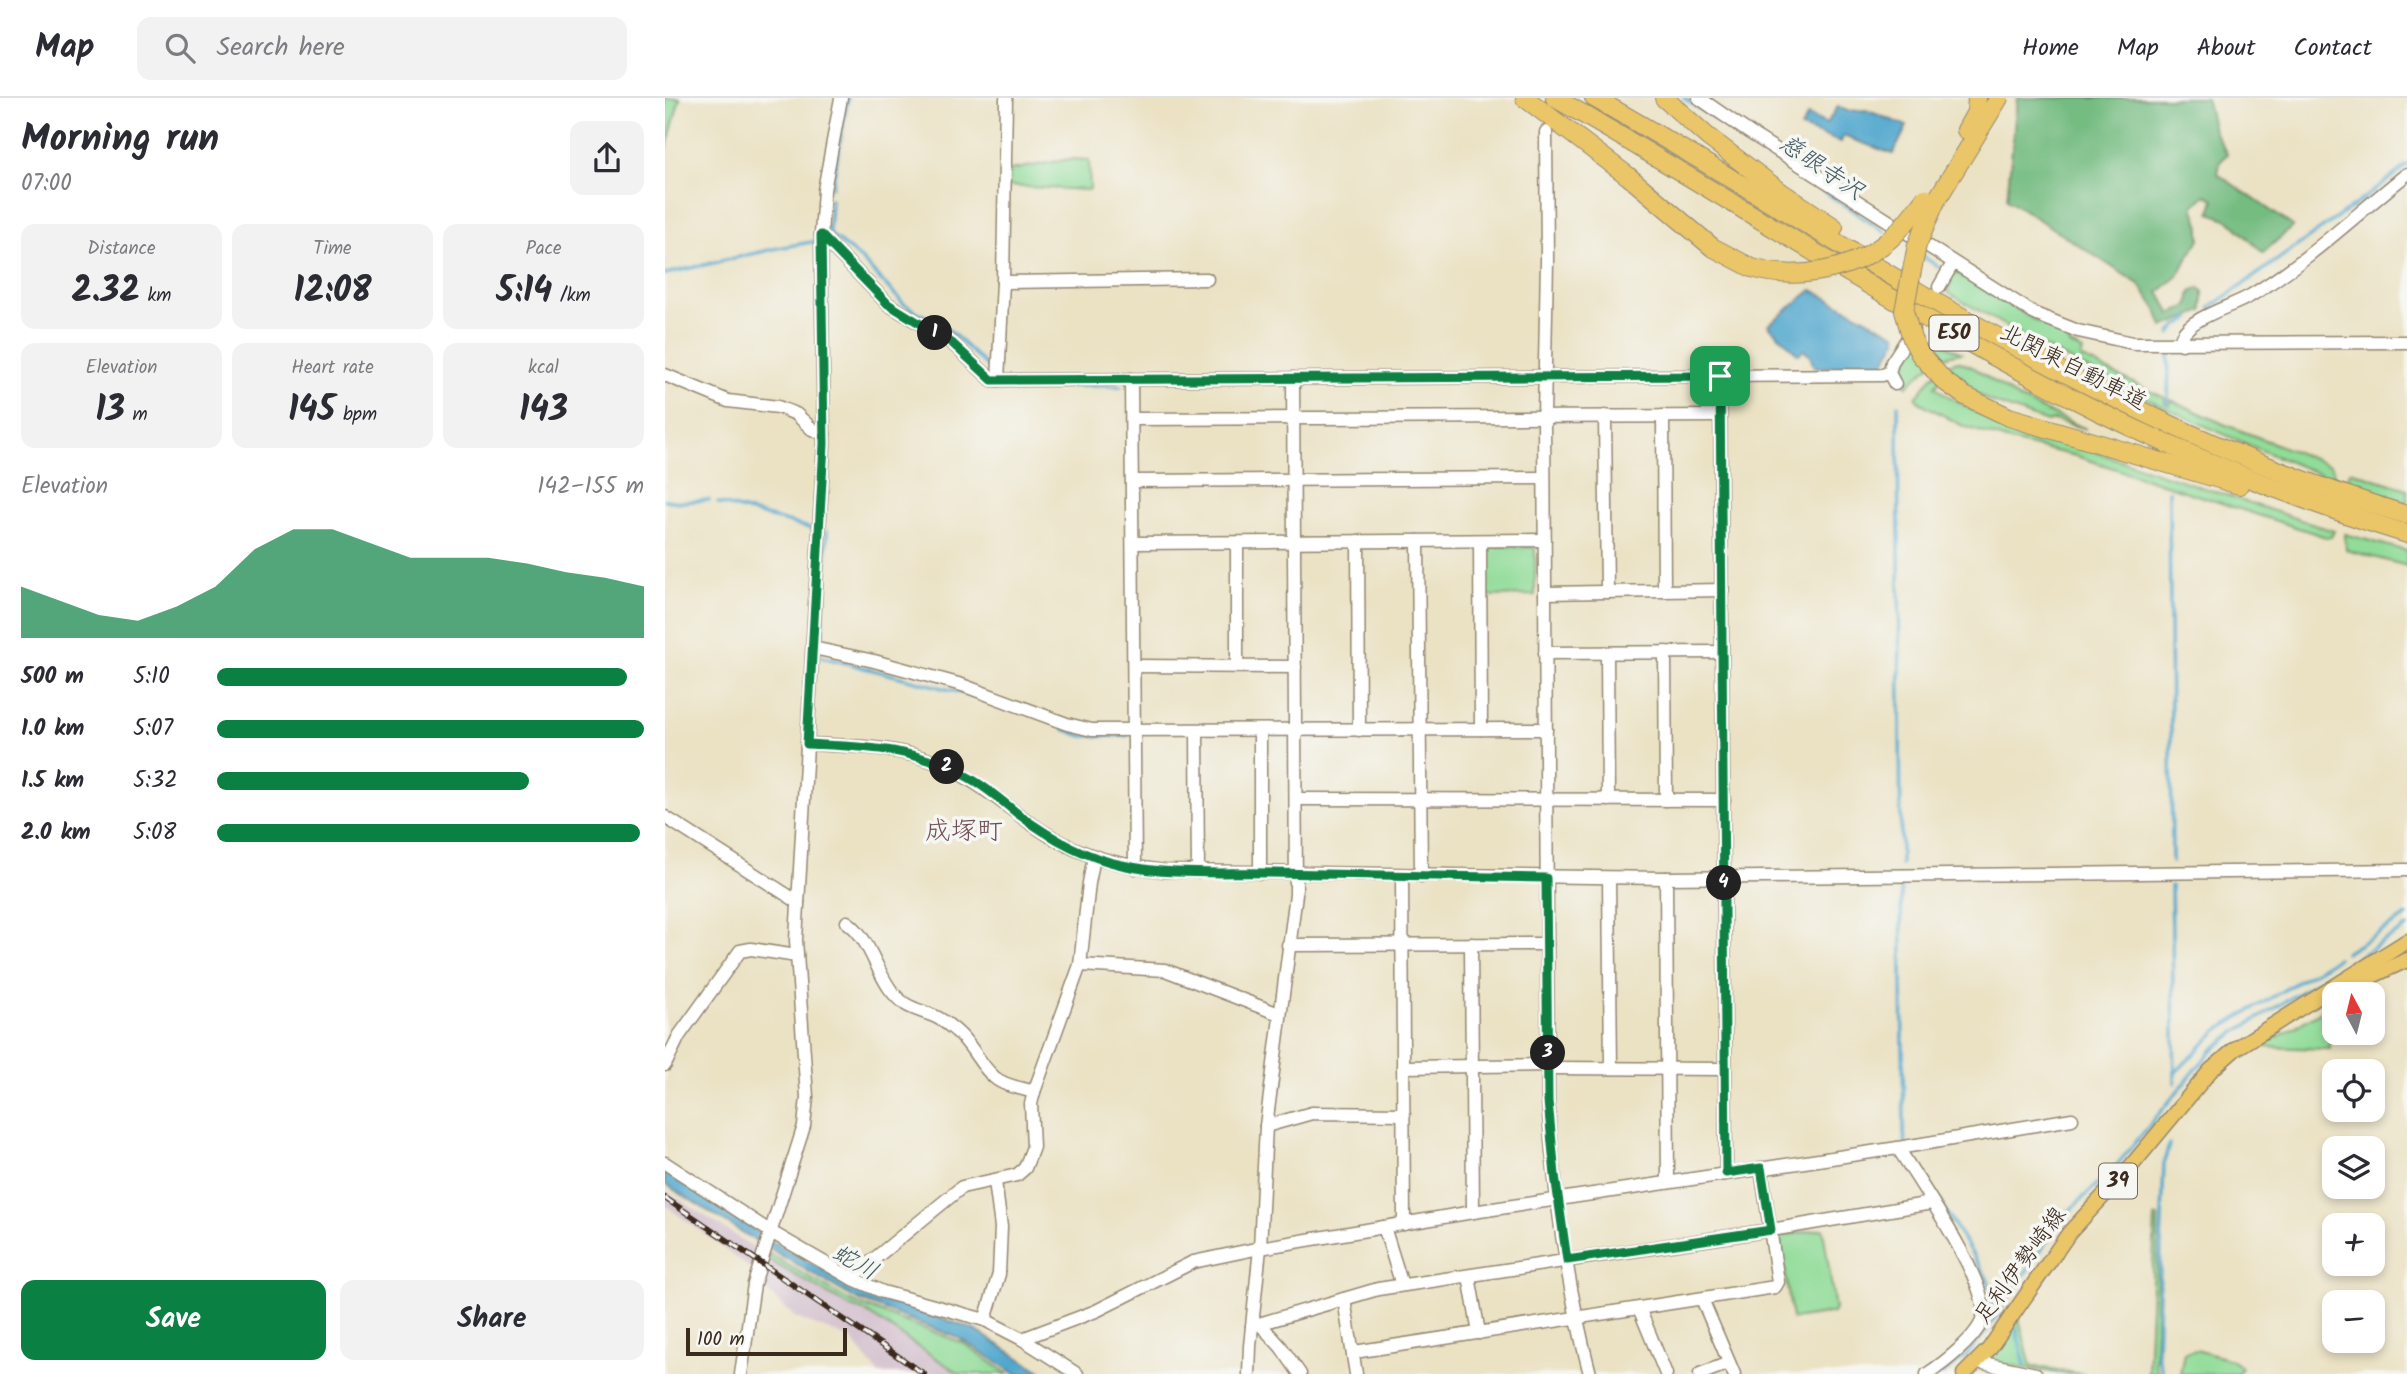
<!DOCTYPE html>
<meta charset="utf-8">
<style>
body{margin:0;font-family:Kalam,"Klee One",sans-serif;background:#f2f2f3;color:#2b2b33;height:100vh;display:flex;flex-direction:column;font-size:26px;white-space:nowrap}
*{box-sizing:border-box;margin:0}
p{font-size:23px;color:#7c7c81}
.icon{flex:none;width:38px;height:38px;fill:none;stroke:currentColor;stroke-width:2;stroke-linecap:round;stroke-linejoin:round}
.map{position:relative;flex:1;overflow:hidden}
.side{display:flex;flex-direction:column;background:#fff;width:665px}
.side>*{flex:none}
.needle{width:46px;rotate:353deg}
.fabs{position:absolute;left:1657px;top:884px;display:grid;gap:14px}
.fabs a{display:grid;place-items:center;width:63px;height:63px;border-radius:14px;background:#fff;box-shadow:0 4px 10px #0003;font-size:35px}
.scale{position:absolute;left:21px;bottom:18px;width:161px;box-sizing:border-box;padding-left:7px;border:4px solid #3b2a1e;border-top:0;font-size:19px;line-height:24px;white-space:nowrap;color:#3b2a1e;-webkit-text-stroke:5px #f6f6f2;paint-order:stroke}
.pin{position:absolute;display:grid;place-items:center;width:60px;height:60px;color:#fff;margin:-30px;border-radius:14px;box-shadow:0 4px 10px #0006}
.km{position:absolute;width:35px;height:35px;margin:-18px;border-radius:50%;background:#222;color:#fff;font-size:19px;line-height:35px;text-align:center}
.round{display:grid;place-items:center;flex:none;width:74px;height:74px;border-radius:14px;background:#f2f2f3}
.summary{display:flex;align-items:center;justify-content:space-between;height:119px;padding:0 21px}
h1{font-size:38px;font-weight:600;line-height:52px}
.metrics{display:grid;grid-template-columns:repeat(3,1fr);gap:10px;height:119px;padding:7px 21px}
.metrics div{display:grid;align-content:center;border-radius:14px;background:#f2f2f3;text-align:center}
.metrics b{font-size:35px;font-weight:600}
.metrics small{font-size:19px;font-weight:400}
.metrics p{font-size:19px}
.chart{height:196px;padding:14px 21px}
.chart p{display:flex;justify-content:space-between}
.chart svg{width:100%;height:126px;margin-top:7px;fill:#0b8043;opacity:.7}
.cta{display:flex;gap:14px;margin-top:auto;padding:14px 21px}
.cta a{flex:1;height:80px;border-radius:14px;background:#0b8043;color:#fff;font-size:28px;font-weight:600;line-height:80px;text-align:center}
.cta a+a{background:#f2f2f3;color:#2b2b33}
ul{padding:0 21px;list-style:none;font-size:23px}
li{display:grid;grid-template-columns:112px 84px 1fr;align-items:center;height:52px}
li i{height:18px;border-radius:9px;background:#0b8043}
header{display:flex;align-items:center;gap:42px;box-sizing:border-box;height:98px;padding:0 35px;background:#fff;border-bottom:2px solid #e1e1e2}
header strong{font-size:33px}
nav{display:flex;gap:38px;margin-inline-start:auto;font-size:24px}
.search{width:490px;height:63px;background:#f2f2f3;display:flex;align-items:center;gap:18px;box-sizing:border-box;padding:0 24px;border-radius:14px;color:#7c7c81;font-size:26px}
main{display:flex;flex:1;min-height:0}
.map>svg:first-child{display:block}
.industrial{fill:#d1bdcb}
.green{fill:#91dc99;stroke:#66835c;stroke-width:2}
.forest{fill:#74bc81;stroke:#587350;stroke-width:2}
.water{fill:#51a7cd;stroke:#466876;stroke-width:2}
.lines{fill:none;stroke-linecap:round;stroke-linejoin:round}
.stream{stroke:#51a7cd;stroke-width:3.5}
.minor-casing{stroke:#938671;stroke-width:15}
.major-casing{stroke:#938671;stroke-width:17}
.highway-casing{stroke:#938671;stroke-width:20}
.minor{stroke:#fff;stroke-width:12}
.major{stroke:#eac669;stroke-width:14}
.highway{stroke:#eac669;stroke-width:18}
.rail-casing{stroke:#3b2a1e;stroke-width:6}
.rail{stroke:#f6f6f2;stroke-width:3.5;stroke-dasharray:10;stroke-linecap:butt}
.highway-bridge-casing{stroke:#938671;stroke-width:20;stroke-linecap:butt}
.highway-bridge{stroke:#eac669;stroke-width:18}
.route-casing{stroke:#fff;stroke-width:14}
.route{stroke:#0b8043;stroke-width:9}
.labels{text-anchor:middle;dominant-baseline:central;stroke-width:7;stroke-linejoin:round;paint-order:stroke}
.shield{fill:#f6f6f2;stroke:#73675e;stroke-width:2}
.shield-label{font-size:21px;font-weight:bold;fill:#3b2a1e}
.street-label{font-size:23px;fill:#3b2a1e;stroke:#f6f6f2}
.water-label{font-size:24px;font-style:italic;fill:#445c64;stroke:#f6f6f2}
.quarter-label{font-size:26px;fill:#704f57;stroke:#f6f6f2}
</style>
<header>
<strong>Map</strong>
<div class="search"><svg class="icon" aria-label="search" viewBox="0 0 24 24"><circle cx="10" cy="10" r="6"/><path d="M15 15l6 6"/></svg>Search here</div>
<nav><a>Home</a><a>Map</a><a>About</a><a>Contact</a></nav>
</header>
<main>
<section class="side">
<div class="summary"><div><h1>Morning run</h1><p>07:00</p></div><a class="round"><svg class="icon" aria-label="share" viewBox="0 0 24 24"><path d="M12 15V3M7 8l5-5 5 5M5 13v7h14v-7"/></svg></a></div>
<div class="metrics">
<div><p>Distance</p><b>2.32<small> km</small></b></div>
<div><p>Time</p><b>12:08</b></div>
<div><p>Pace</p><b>5:14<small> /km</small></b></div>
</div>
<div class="metrics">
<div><p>Elevation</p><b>13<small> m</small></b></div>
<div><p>Heart rate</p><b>145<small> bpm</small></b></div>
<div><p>kcal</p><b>143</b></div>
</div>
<div class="chart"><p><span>Elevation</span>142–155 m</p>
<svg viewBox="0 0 160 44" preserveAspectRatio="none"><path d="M0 44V26L10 31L20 36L30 38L40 33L50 26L60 13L70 6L80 6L90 11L100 16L110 16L120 16L130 18L140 21L150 23L160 26V44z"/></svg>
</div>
<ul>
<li><b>500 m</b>5:10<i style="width:96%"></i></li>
<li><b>1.0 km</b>5:07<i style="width:100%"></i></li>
<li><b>1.5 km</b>5:32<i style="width:73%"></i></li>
<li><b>2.0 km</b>5:08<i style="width:99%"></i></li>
</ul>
<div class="cta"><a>Save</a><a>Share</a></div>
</section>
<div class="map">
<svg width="1742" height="1276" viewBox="0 0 1742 1276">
<rect width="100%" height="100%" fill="#f6f6f2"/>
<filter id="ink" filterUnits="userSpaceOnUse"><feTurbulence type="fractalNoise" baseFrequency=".0143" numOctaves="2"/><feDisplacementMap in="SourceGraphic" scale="14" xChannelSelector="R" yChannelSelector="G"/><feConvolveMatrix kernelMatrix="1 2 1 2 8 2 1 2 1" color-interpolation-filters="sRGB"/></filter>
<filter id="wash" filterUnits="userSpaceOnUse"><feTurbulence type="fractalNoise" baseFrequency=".00686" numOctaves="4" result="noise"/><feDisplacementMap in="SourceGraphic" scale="28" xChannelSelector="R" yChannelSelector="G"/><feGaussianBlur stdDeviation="1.57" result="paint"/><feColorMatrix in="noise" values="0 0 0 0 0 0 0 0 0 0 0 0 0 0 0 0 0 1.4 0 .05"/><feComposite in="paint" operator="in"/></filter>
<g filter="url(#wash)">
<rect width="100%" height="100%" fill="#ebe2c4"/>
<g class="industrial">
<polygon points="0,1092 94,1153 88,1170 86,1171 0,1107"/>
<polygon points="104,1156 185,1203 298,1245 343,1276 214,1276 186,1241 131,1220 94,1186"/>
</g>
<g class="green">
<polygon points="0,0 15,0 0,56"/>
<polygon points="405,61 424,62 425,91 423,92 343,88 345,72"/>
<path d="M 1287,175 L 1294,176 L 1371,223 L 1403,238 L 1405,247 L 1418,253 L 1416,260 L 1500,300 L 1500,305 L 1505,307 L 1506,302 L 1561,327 L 1665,367 L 1669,373 L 1668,381 C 1534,330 1406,267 1283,195 L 1286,183 L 1284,181 Z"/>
<path d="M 1259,235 L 1296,255 C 1272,258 1259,272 1242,288 L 1239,268 Z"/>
<path d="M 1293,263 L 1307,269 L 1356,302 L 1421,331 L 1389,322 L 1382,324 L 1324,303 L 1281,277 L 1270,288 L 1278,295 L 1310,314 L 1669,433 L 1666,439 L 1661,439 L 1411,358 L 1341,342 L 1298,328 L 1254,304 L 1251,300 C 1261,286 1274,266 1293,263 Z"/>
<polygon points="1685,373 1742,391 1742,405 1680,385 1678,380 1682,380"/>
<polygon points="1680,436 1742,453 1742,468 1681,452"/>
<polygon points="825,448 867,449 870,451 870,497 820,498 820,454"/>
<polygon points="1660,911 1666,914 1665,951 1596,949"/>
<polygon points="1490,1119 1493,1119 1490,1266 1493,1276 1483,1276"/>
<polygon points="1158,1131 1170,1211 1168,1215 1127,1221 1115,1141 1116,1138"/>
<polygon points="104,1156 185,1203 298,1245 343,1276 295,1276 199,1213 188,1210 102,1161"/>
<polygon points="1354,1221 1366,1268 1419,1276 1399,1276 1322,1264"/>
<polygon points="1531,1252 1566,1262 1576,1269 1573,1276 1515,1276 1519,1254"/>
</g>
<polygon class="forest" points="1352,0 1541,0 1549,33 1562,56 1555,64 1553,76 1628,128 1598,155 1564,122 1545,115 1549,101 1541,97 1528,108 1535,129 1535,142 1523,159 1513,178 1494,194 1506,216 1523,208 1526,194 1534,190 1538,193 1538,213 1498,229 1492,212 1475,187 1342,101"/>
<g class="water">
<polygon points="1173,8 1182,13 1201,12 1242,28 1228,56 1178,38 1176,44 1136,30 1143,17 1161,26"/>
<polygon points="1147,192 1232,237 1232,242 1216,269 1149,269 1145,258 1139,252 1133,256 1103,227"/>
<polygon points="0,1074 110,1145 187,1188 310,1232 380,1276 351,1276 294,1240 191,1201 81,1137 0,1086"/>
</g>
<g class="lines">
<g class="stream">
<polyline points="1019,0 1221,135"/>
<polyline points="167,89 183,0"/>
<polyline points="166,101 164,133 167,138 196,161 239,206 285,233 327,273"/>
<polyline points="1257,158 1274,169"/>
<polyline points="0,176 113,150 152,143"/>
<polyline points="1545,210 1705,96 1742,67"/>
<polyline points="1505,236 1512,228 1526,220"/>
<polyline points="1235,269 1246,249"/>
<polyline points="347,288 456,288"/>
<polyline points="1503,306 1504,256"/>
<polyline points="1233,307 1236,767"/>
<polyline points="1504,393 1507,764"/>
<polyline points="0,402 15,404 44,402"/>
<polyline points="53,405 148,431"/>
<polyline points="157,544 162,433"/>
<polyline points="157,559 309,598"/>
<polyline points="399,631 417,638 462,638"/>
<polyline points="1506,788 1510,985"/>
<polyline points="1236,789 1239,1036 1241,1046"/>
<polyline points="1680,855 1742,818"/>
<polyline points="1683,865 1742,829"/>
<polyline points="1511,974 1553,932 1672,860"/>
<polyline points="1244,1053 1322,1180 1332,1204"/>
<polyline points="1328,1223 1326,1205 1329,1199"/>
<polyline points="1351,1231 1360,1267"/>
<polyline points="1278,1276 1302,1257 1323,1230 1398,1119 1450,1069 1546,953 1568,936 1674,870"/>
<polyline points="1498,1276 1492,1256 1499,1064 1504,1047"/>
</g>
</g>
</g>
<g filter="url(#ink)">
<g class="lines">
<defs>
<g id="minor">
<polyline points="1034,0 1085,35 1351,204 1370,216 1413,233 1468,245 1742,244"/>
<path d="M 881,34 L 882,162 L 879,319 L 883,1003 C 889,1094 902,1188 925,1276"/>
<polyline points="156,137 223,206 287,245 327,282 1217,277 1224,275"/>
<polyline points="338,184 542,181"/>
<polyline points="1274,189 1288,165"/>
<path d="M 1517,246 L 1517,238 C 1526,219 1566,209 1585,198 C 1643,163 1690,117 1742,76"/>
<polyline points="0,277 63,303 113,309 131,316 147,331 159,336"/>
<polyline points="1055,278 1061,1075"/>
<polyline points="466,281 470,770"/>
<polyline points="333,282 338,184 341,0"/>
<polyline points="1230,286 1224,275 1227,264 1248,232"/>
<polyline points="940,318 942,494"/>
<polyline points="998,318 999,493"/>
<polyline points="467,321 1055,318"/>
<polyline points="468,383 879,380"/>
<polyline points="693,443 694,632"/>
<polyline points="753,443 756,778"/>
<polyline points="815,443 816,631"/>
<polyline points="469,445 880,442"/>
<polyline points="572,445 572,568"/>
<polyline points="880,495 1058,492"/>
<polyline points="148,550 209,563 297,587 402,626 427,632 881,631"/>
<polyline points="1000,554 1001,702"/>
<polyline points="880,555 1056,554"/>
<polyline points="942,555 943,702"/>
<polyline points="469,568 630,569"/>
<polyline points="532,633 533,774"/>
<polyline points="595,633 595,775"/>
<path d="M 142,646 C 189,648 235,648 279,668 C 318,685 346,714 382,736 C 418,759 457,768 499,773 L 1001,780 L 1742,772"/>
<polyline points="631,701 1059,702"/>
<polyline points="0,719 133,804"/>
<polyline points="737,778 739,1126"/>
<polyline points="944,780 946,970"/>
<polyline points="1001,780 1003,1084"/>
<path d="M 182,824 C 203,838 210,870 225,891 C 239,910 249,910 269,918 C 277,921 285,928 291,933 C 307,946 314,966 329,979 C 338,988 357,990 369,994"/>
<polyline points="806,846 808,1114"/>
<polyline points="623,847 882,846"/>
<polyline points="415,867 500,872 614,916"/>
<polyline points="0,967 14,938 75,853 86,851 132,858"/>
<polyline points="738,969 883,967"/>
<polyline points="883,970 1060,971"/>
<polyline points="601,1028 647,1015 739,1016"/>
<path d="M 1233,1050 C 1253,1082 1325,1186 1318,1219 C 1314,1238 1278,1266 1262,1276"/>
<polyline points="0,1065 106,1134 186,1180 218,1194 320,1222 357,1241 412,1276"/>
<polyline points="719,1129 737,1187"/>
<polyline points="804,1178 814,1235"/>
<polyline points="186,1180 297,1089 352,1077 360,1070 368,1049 366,1006 369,994 415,867 424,785 429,759"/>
<polyline points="679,1201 691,1276"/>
<polyline points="1037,1201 1069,1276"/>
<polyline points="974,1210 1001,1276"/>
<polyline points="320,1222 334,1176 336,1129 330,1083"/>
<polyline points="595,1226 616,1249 635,1276"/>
<polyline points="587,1228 713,1191 1106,1132 1267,1105"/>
<polyline points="357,1241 431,1213 528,1164 595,1150 808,1114 1233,1050 1407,1021"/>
<polyline points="689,1254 1110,1189 1113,1184 1096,1070"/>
<polyline points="1313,1264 1371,1276"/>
<polyline points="76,1276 89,1186 139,1028 142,999 131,842 159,346 156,137 159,92 176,0"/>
<polyline points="584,1276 585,1248 595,1150 601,1028 631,796 628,280"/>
<polyline points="1035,1276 1064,1265"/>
</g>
<g id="major">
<polyline points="1679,891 1742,862"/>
<polyline points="1299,1276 1324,1251 1404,1135 1467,1067 1545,973 1570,951 1742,843"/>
</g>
<g id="highway">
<polyline points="860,0 963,78 1047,149 1087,170"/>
<path d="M 890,0 C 1064,99 1231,210 1409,301 C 1516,356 1627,400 1742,436"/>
<path d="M 929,0 C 1038,61 1144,129 1252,193 C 1407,284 1569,365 1742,417"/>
<polyline points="999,0 1043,39 1116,94 1169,129"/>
<polyline points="1301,32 1311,14 1312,0"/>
<polyline points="1271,103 1334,0"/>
<polyline points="1279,283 1300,298 1344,319 1574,387"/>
</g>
</defs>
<use href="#minor" class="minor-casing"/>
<use href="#major" class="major-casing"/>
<use href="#highway" class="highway-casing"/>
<use href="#minor" class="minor"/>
<use href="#major" class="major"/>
<use href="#highway" class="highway"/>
<defs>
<polyline id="rail" points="0,1100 259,1276"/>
</defs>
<use href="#rail" class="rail-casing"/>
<use href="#rail" class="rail"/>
<defs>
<g id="highway-bridge">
<polyline points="1271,103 1252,147 1239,213 1247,241 1255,256 1279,283"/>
<path d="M 1087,170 C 1132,183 1189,173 1225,141 C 1239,129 1249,114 1260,100"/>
</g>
</defs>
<use href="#highway-bridge" class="highway-bridge-casing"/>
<use href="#highway-bridge" class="highway-bridge"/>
</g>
</g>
<g class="lines" filter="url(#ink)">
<defs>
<path id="route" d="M 156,137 L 223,206 L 287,245 L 327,282 L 1055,278 L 1061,1075 L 1096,1070 L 1106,1132 L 902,1162 L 890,1077 L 883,1003 L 881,780 C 789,778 697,777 605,775 C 556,774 504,778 457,767 C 418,759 384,739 353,716 C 336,702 320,688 301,678 C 246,649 202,649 142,646 L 159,346 Z"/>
</defs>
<use href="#route" class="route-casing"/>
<use href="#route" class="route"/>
</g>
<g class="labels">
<g class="shield">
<rect x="1264.5" y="217.5" width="49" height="35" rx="5"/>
<rect x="1434" y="1065.5" width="38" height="35" rx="5"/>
</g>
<g class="shield-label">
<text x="1289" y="235">E50</text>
<text x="1453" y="1083">39</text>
</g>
<g class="street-label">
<text transform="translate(1408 270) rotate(27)">北関東自動車道</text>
<text transform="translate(1356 1168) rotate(-54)">足利伊勢崎線</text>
</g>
<g class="water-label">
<text transform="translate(1156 70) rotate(34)">慈眼寺沢</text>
<text transform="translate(190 1165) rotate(29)">蛇川</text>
</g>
<g class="quarter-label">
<text x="299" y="734">成塚町</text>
</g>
</g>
</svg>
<div class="fabs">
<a><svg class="needle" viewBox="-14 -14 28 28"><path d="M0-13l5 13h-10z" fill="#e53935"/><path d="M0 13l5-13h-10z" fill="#7c7c81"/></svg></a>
<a><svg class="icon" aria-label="locate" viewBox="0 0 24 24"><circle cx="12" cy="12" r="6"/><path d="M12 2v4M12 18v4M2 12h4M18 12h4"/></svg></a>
<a><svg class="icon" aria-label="layers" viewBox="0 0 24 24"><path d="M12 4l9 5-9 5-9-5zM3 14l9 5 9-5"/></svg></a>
<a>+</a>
<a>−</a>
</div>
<div class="scale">100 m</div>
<div class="pin" style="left:1055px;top:278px;background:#1e9e55"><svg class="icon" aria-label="arrive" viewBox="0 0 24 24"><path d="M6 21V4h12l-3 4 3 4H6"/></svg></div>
<b class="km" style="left:270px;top:235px">1</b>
<b class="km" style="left:282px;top:669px">2</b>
<b class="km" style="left:883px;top:955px">3</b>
<b class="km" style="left:1059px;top:785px">4</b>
</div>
</main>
